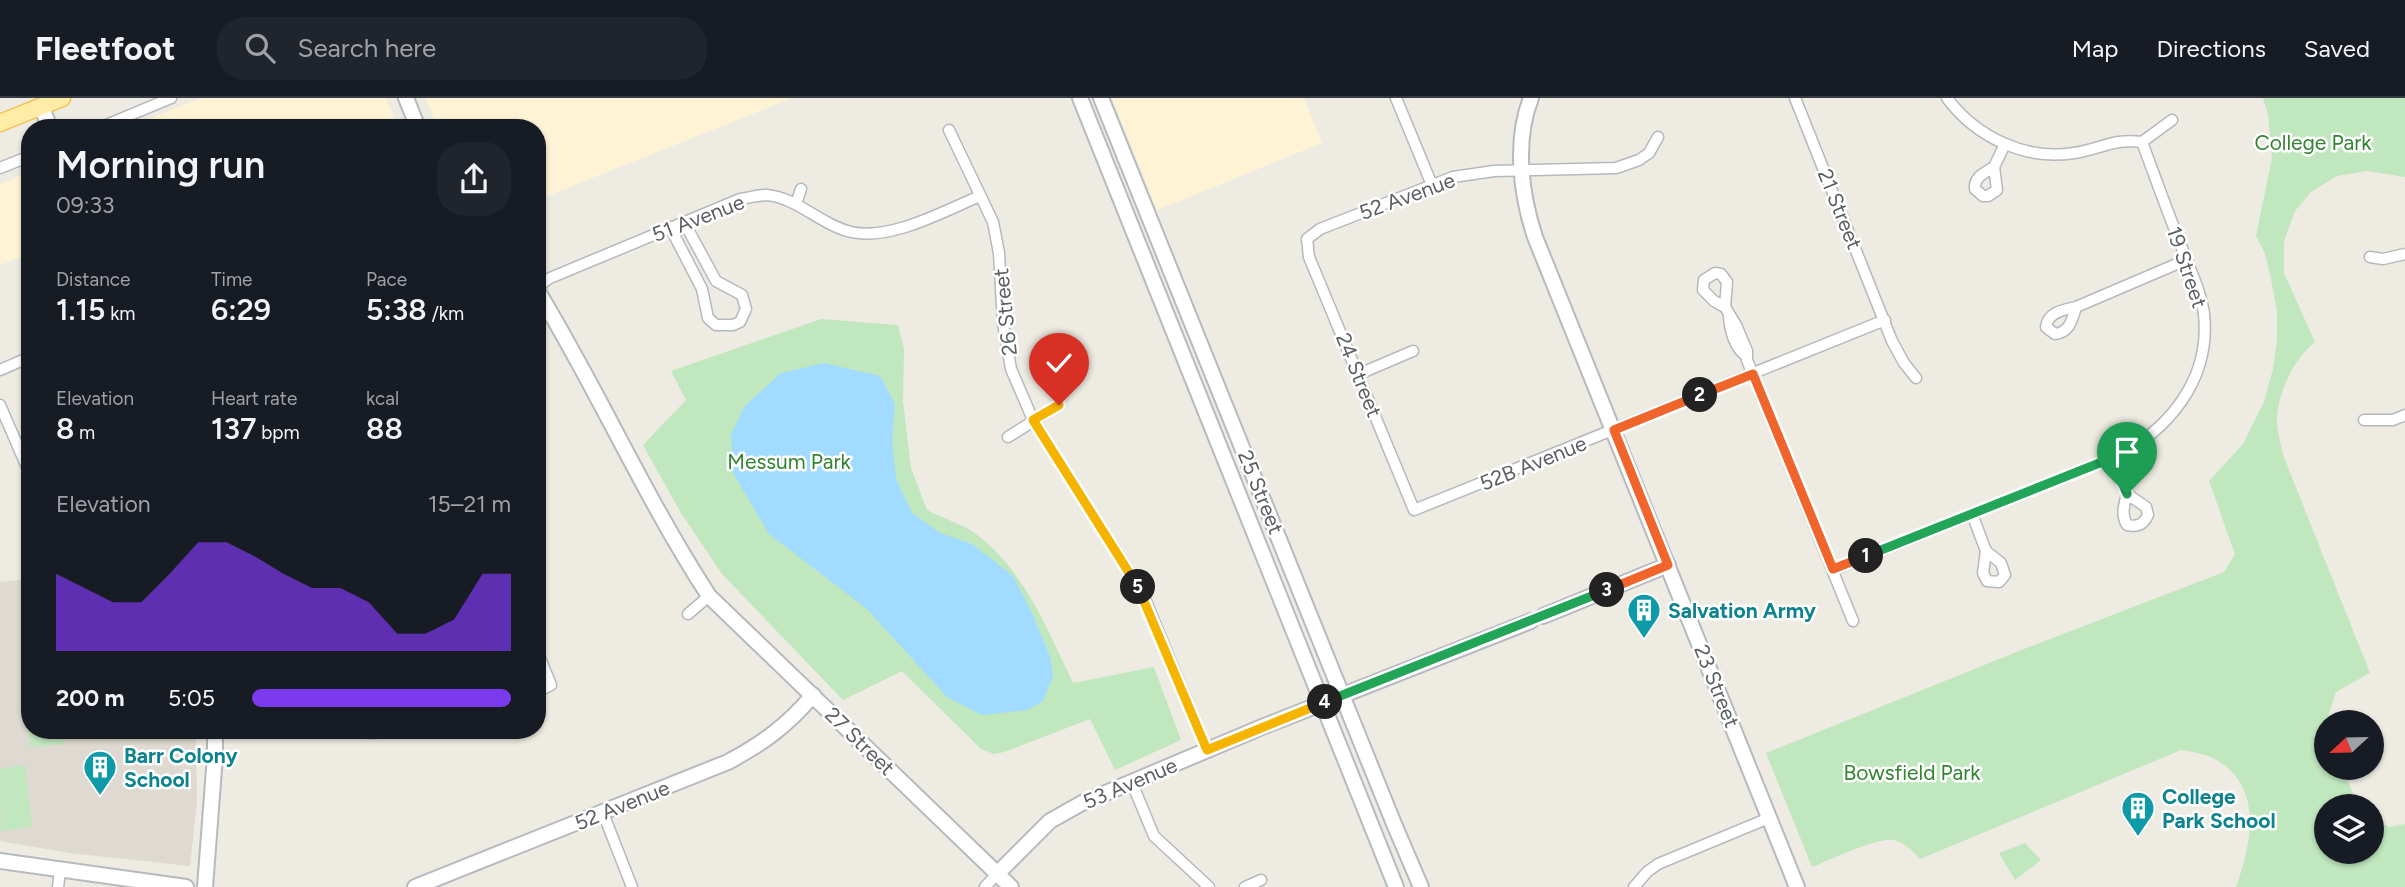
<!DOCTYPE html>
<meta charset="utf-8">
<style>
body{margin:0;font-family:Figtree,sans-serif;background:#20242c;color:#f1f3f6;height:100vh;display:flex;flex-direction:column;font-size:26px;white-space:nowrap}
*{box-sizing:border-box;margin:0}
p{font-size:23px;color:#9ea1a6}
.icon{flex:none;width:38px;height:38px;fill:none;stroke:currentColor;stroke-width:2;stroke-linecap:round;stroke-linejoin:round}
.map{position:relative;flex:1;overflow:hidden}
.drawer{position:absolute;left:21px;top:21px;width:525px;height:620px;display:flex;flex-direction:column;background:#171b24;border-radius:28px;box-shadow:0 2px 5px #0004}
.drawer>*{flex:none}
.needle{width:46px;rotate:248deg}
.tools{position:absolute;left:2314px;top:612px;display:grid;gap:14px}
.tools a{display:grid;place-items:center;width:70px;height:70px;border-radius:50%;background:#171b24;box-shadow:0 2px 5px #0004;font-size:35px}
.pin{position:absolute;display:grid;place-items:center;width:60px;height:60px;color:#fff;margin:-72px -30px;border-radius:50% 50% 50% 0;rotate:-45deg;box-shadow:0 0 7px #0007}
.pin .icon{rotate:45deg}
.km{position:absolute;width:35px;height:35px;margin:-18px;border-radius:50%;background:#222;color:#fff;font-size:19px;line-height:35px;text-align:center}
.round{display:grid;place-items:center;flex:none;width:74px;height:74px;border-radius:28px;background:#20242c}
.head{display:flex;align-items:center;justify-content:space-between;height:119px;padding:0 35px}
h1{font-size:38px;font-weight:600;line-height:52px}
.stats{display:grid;grid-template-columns:repeat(3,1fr);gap:10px;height:119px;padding:7px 35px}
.stats div{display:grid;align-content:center}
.stats b{font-size:30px;font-weight:600}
.stats small{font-size:19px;font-weight:400}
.stats p{font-size:19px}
.chart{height:196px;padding:14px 35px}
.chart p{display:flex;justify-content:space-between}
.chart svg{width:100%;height:126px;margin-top:7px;fill:#7c3aed;opacity:.7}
ul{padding:0 35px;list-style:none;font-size:23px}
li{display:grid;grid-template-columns:112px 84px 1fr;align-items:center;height:52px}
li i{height:18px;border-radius:9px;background:#7c3aed}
header{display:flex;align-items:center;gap:42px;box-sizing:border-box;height:98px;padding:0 35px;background:#171b24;border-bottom:2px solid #363941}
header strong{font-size:33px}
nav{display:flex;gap:38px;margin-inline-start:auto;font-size:24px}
.search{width:490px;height:63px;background:#20242c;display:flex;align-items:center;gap:18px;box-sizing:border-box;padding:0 24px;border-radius:28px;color:#9ea1a6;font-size:26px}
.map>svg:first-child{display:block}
.commercial{fill:#fff3d6}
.education{fill:#dedad1}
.green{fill:#c0e7be}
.water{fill:#a1dbff}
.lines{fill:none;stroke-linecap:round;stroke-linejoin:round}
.street-casing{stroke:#b5b9bd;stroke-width:13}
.secondary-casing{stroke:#b6babf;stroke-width:18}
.primary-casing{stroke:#f6c054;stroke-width:19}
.street{stroke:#fff;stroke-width:10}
.secondary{stroke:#fff;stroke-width:14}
.primary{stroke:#ffeca6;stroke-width:16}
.split-1-casing{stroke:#fff;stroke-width:14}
.split-2-casing{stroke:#fff;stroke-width:14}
.split-3-casing{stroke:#fff;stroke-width:14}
.split-4-casing{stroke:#fff;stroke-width:14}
.split-5-casing{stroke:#fff;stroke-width:14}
.split-6-casing{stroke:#fff;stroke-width:14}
.split-1{stroke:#22a559;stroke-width:9}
.split-2{stroke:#f0652b;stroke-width:9}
.split-3{stroke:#f0652b;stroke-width:9}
.split-4{stroke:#22a559;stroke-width:9}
.split-5{stroke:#f5b400;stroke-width:9}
.split-6{stroke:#f5b400;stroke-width:9}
.labels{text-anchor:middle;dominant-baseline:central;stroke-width:5;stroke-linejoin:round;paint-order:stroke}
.park-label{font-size:21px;fill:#318431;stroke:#fff}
.street-label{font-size:21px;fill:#5b5f64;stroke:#fff}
.culture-label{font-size:21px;font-weight:bold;fill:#0d838f;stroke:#fff;text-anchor:start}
</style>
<header>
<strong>Fleetfoot</strong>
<div class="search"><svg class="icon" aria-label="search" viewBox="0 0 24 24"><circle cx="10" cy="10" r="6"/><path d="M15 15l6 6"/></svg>Search here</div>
<nav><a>Map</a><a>Directions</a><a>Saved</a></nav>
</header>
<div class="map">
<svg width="2405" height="789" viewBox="0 0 2405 789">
<rect width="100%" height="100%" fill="#eeebe2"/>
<g class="commercial">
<polygon points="201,0 386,0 395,23 378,30 127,30"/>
<polygon points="426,0 792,0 537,102 537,30 438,30"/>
<polygon points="1112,0 1304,0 1322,45 1157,112"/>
<polygon points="30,74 30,156 0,167 0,86"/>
</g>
<polygon class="education" points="30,481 30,632 196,632 197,703 190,768 69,755 0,743 0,484"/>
<g class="green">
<path d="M 2263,0 L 2405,0 L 2405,79 L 2367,73 L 2337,78 L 2311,94 L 2295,113 L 2284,143 L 2284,175 L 2315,244 C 2294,261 2277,295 2277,323 C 2277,334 2281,346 2283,357 L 2370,575 L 2336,594 L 2326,625 L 2326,670 L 2342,670 L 2359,709 L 2326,709 L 2326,754 L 2371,754 L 2371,719 L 2389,729 L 2405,726 L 2405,789 L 2236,789 C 2251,747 2264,691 2218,663 C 2208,656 2193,654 2181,652 L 1920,761 C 1913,753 1904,744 1893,742 C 1877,739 1830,762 1812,769 L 1766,655 L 2024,551 L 2224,474 L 2235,456 L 2209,383 L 2243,346 L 2264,304 L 2273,271 L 2277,242 L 2277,213 L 2271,181 L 2265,156 L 2256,138 L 2272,60 L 2268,16 Z"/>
<path d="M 821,221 L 898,227 L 904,251 L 903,303 L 911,370 L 927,412 C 943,421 966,427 980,439 C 1026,476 1048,533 1073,585 L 1154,569 L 1181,642 L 1115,672 L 1090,621 L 1004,654 L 994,656 L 981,651 L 902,573 L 843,602 L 722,476 L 681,415 L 643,347 L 686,302 L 671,273 Z"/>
<polygon points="30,615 30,632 62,632 64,646 30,649 27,616"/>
<polygon points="25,667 32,729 1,733 0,671"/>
<polygon points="2025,745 2041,762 2015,782 1999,755"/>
</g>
<polygon class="water" points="824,265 880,278 895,306 892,342 896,381 912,415 940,435 972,446 1013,478 1032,515 1050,559 1053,578 1043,603 1028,612 982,617 947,599 867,511 769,436 733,375 731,336 745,308 781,275"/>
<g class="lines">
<defs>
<g id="street">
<polyline points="1396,0 1432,87"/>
<polyline points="1795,0 1892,243 1904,265 1916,280"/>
<path d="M 1947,0 C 1976,39 2026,63 2074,55 C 2102,51 2112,40 2142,44 L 2172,22"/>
<polyline points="99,30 171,0"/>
<polyline points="949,32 993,124 999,155 1003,225 1011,271 1033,322 1143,496 1207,652"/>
<polyline points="1658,39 1649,55 1639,62 1616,70 1494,73 1453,79 1320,131 1307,141 1309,159 1414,412 1885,222"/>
<path d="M 1994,69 L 1997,92 L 1988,98 L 1983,98 L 1975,91 C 1974,78 1985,75 1994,69 Z"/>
<polyline points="1994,69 2005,46"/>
<polyline points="0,70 30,58"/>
<polyline points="796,106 801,91"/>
<polyline points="670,129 702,191 708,220 716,227 733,227 740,224 746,211 742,197 716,183 684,124"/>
<polyline points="2370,159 2383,161 2405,156"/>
<polygon points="1715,175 1721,176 1727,184 1725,209 1714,203 1703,192 1704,182"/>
<path d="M 537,189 L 550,180 L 740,101 C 748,100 758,97 767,97 C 798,100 821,127 851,134 C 891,143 944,113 980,98"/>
<polyline points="1725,209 1736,227 1747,253 1747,262 1853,523"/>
<polyline points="2076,209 2186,162"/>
<path d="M 2076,209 C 2072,222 2070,234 2055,236 L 2046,229 C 2048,214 2063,212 2076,209 Z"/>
<path d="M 1729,219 C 1730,233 1735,250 1746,258"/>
<polyline points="0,272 30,259"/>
<polyline points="1359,276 1413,253"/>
<polyline points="0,307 30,376"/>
<polyline points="2364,322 2393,322 2405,317"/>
<polyline points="1008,339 1059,307"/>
<polyline points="2112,360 2127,396"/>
<path d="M 2127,396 L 2146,409 L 2148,417 C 2143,427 2138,429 2127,427 C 2121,417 2124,407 2127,396 Z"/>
<polyline points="1972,416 1986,453"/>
<polygon points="1986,453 2001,465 2005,477 1999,484 1987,483 1983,475"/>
<path d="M 1833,472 L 2112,360 C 2168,334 2211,282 2204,216 C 2201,193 2190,172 2182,150 C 2168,115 2155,79 2142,44"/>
<polyline points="688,516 709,498"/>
<polyline points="537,553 551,587 537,594"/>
<polyline points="348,632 371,635 426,632"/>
<polyline points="1132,685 1154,738 1209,789"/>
<polyline points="603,715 632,789"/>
<polyline points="58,789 60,773"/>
<polyline points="985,789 997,776"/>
<polyline points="1245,789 1261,782"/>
<polyline points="1634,789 1647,774 1658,766 1769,720"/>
</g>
<g id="secondary">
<polyline points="406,0 418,30"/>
<polyline points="1080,0 1396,789"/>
<polyline points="1101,0 1394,726 1421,789"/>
<path d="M 1531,0 C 1514,43 1521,97 1535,139 L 1797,789"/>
<polyline points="41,8 50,30"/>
<path d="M 537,192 C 598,292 645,400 709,498 L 1011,789"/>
<polyline points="1543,518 1668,467"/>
<polyline points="0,763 186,789"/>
<polyline points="997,776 1050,723 1082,705 1262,629 1531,523"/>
<polyline points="205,789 215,658 215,632"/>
<path d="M 415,789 L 728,664 C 763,645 787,628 813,597"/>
</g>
<polyline id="primary" points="0,25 62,0"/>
</defs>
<use href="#street" class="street-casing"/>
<use href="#secondary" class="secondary-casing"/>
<use href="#primary" class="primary-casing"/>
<use href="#street" class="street"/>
<use href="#secondary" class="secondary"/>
<use href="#primary" class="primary"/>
</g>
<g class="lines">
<defs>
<polyline id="split-1" points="1866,458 2112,360 2127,396"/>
<polyline id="split-2" points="1700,297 1753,276 1833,471 1866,458"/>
<polyline id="split-3" points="1607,492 1668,467 1614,332 1700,297"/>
<polyline id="split-4" points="1325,604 1607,492"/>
<polyline id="split-5" points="1138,489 1207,652 1325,604"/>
<polyline id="split-6" points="1059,307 1033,322 1138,489"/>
</defs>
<use href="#split-1" class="split-1-casing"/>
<use href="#split-2" class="split-2-casing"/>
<use href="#split-3" class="split-3-casing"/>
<use href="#split-4" class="split-4-casing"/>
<use href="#split-5" class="split-5-casing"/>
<use href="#split-6" class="split-6-casing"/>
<use href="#split-1" class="split-1"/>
<use href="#split-2" class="split-2"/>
<use href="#split-3" class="split-3"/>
<use href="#split-4" class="split-4"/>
<use href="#split-5" class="split-5"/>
<use href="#split-6" class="split-6"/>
</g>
<defs>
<symbol id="building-pin" viewBox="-11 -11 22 30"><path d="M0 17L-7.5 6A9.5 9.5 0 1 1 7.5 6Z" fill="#0f9aa8" stroke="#fff"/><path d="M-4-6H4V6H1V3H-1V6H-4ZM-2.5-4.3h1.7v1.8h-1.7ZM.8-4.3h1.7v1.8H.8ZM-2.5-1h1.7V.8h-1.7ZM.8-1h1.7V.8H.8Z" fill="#fff"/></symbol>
</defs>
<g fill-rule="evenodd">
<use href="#building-pin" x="1625" y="493" width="38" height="52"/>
<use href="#building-pin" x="81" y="650" width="38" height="52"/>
<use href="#building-pin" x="2119" y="691" width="38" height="52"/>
</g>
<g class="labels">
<g class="park-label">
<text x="2313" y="44">College Park</text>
<text x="789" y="363">Messum Park</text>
<text x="1912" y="674">Bowsfield Park</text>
</g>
<g class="street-label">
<text transform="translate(1407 98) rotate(-20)">52 Avenue</text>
<text transform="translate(1840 111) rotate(68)">21 Street</text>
<text transform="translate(698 120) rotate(-21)">51 Avenue</text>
<text transform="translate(2187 169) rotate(71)">19 Street</text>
<text transform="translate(1005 214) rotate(-96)">26 Street</text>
<text transform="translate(1359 277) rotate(68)">24 Street</text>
<text transform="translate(1533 365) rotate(-22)">52B Avenue</text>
<text transform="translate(1261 394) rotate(68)">25 Street</text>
<text transform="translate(1717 588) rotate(68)">23 Street</text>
<text transform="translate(860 643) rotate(44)">27 Street</text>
<text transform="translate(1130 685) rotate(-23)">53 Avenue</text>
<text transform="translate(622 707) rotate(-22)">52 Avenue</text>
</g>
<g class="culture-label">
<text x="1668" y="512">Salvation Army</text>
<text x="124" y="657">Barr Colony<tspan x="124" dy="24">School</tspan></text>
<text x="2162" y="698">College<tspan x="2162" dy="24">Park School</tspan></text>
</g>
</g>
</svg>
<div class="tools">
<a><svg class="needle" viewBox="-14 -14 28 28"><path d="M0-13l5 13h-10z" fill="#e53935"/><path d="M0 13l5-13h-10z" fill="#9ea1a6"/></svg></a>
<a><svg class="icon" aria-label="layers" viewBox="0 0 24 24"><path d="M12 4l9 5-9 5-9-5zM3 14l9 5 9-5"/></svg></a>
</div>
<div class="pin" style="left:2127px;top:396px;background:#1e9e55"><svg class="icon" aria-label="arrive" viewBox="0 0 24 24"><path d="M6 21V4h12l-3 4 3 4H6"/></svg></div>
<div class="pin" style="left:1059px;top:307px;background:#d93025"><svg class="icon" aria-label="check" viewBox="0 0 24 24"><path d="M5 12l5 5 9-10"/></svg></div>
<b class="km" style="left:1866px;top:458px">1</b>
<b class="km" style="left:1700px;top:297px">2</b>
<b class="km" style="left:1607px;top:492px">3</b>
<b class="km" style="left:1325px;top:604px">4</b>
<b class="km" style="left:1138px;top:489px">5</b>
<section class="drawer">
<div class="head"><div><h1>Morning run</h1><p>09:33</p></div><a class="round"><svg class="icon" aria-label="share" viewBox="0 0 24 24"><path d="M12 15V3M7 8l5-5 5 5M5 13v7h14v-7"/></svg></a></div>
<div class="stats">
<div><p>Distance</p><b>1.15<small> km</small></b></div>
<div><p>Time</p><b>6:29</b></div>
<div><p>Pace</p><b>5:38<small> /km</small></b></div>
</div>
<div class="stats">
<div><p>Elevation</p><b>8<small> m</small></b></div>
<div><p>Heart rate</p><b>137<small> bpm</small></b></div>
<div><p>kcal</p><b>88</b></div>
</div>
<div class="chart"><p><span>Elevation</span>15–21 m</p>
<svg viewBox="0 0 160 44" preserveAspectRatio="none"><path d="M0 44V17L10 22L20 27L30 27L40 17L50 6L60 6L70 11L80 17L90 22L100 22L110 27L120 38L130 38L140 33L150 17L160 17V44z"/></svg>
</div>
<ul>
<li><b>200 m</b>5:05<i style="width:100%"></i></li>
</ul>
</section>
</div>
